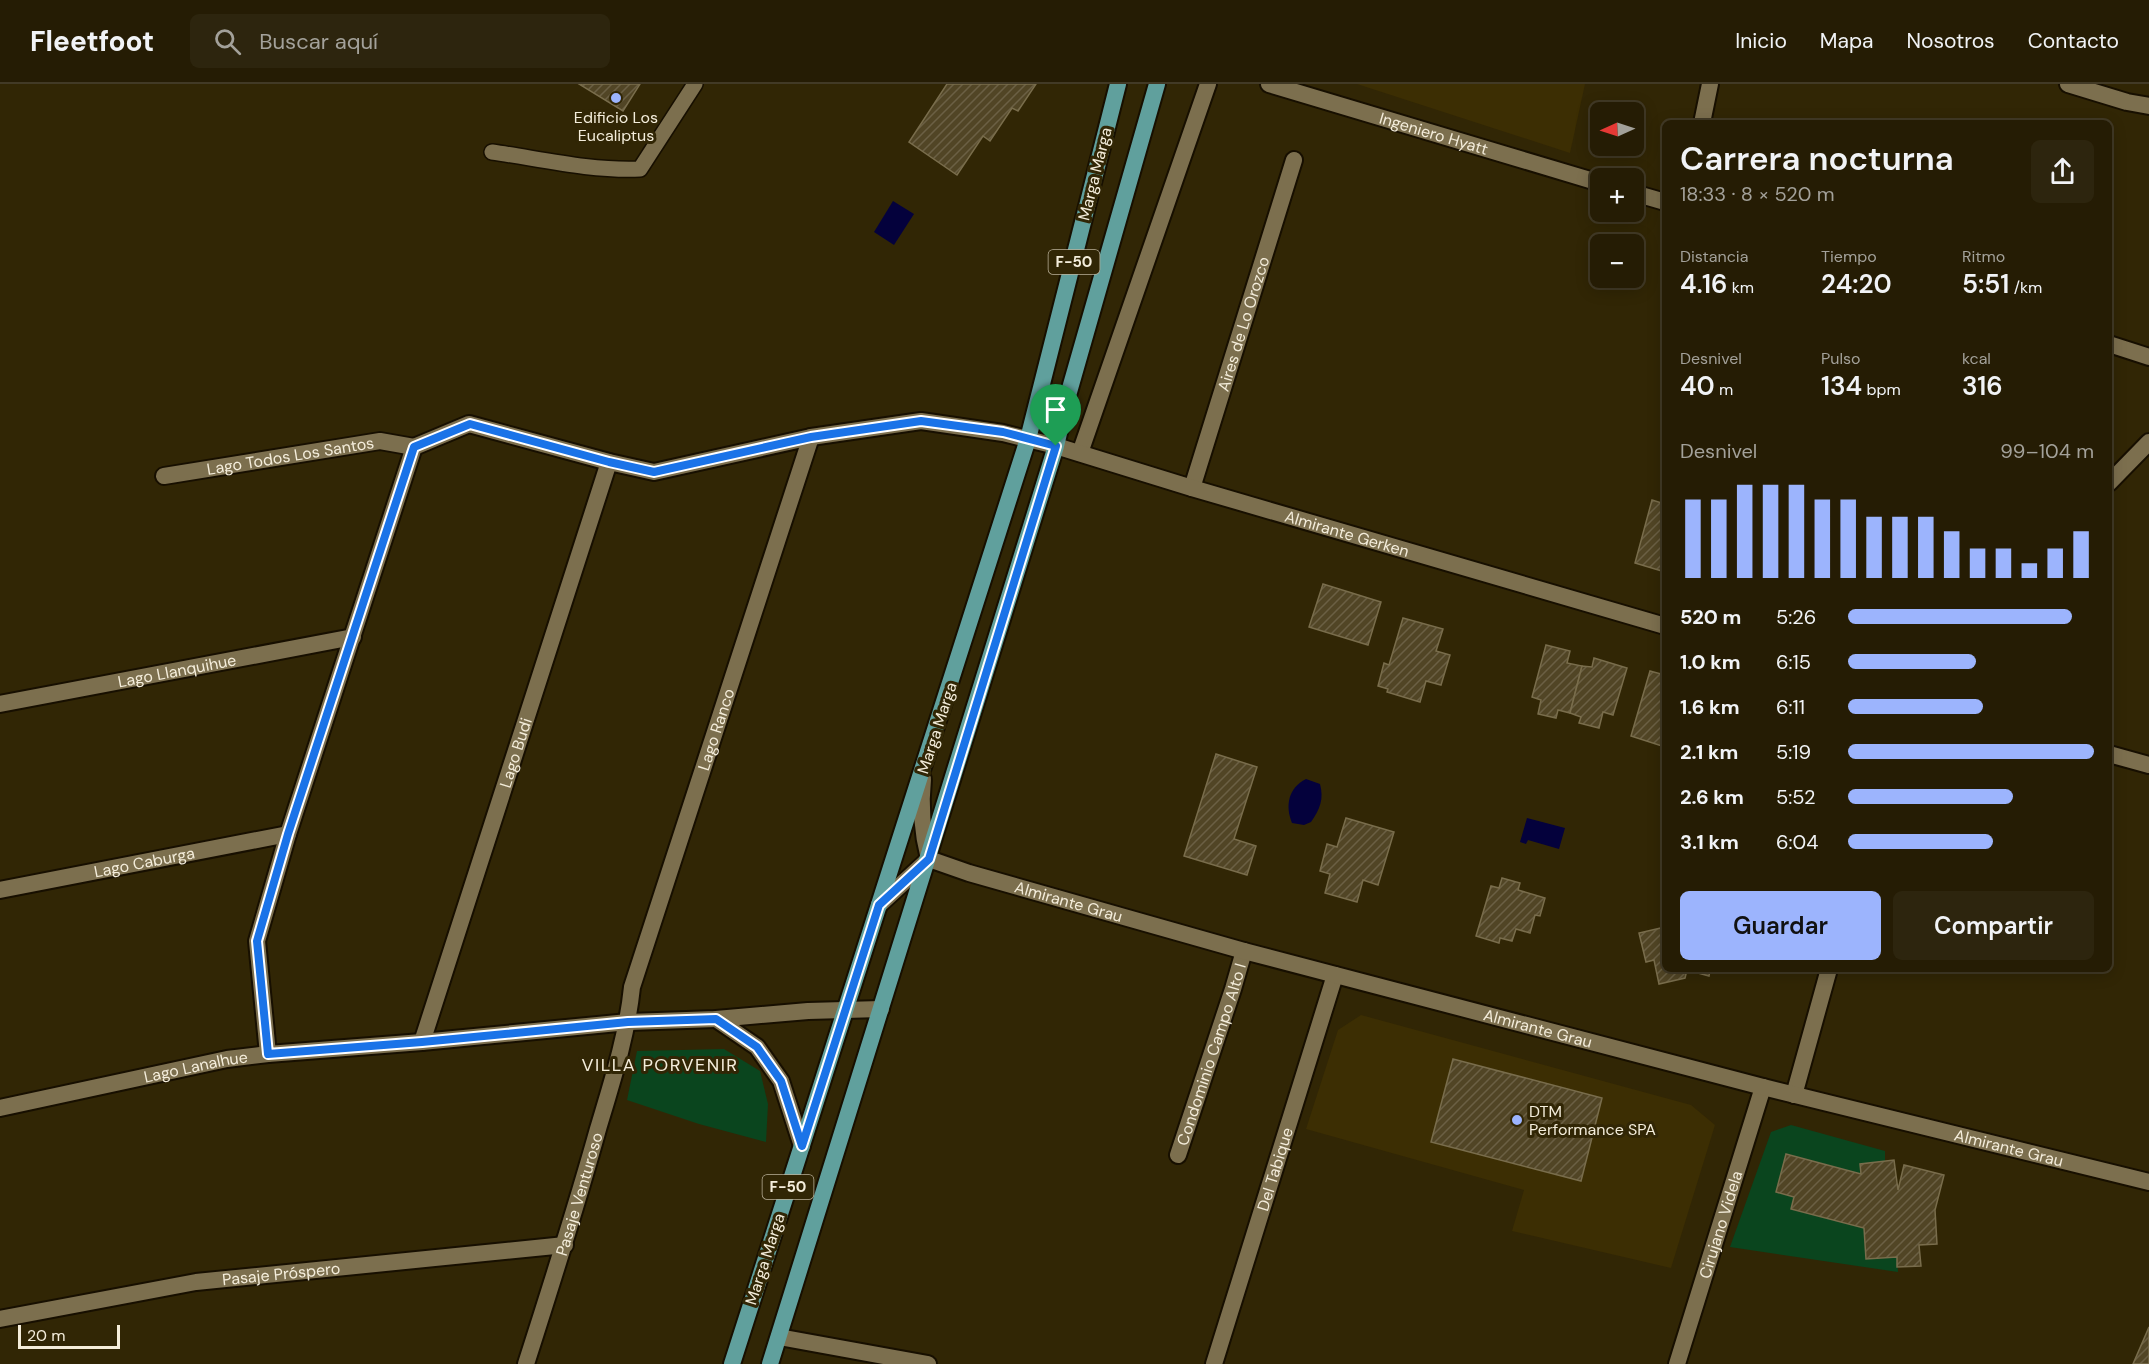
<!DOCTYPE html>
<html lang="es">
<meta charset="utf-8">
<style>
body{margin:0;font-family:"DM Sans",sans-serif;background:#2d250e;color:#f1f3f6;height:100vh;display:flex;flex-direction:column;font-size:22px;white-space:nowrap}
*{box-sizing:border-box;margin:0}
p{font-size:20px;color:#a3a19a}
.icon{flex:none;width:33px;height:33px;fill:none;stroke:currentColor;stroke-width:2;stroke-linecap:round;stroke-linejoin:round}
.map{position:relative;flex:1;overflow:hidden}
.details{position:absolute;left:1662px;top:36px;width:450px;height:852px;display:flex;flex-direction:column;background:#251c04;border-radius:9px;box-shadow:0 3px 15px #0003,0 0 0 2px #423a26}
.details>*{flex:none}
.needle{width:39px;rotate:267deg}
.fabs{position:absolute;left:1590px;top:18px;display:grid;gap:12px}
.fabs a{display:grid;place-items:center;width:54px;height:54px;border-radius:9px;background:#251c04;box-shadow:0 3px 15px #0003,0 0 0 2px #423a26;font-size:30px}
.scale{position:absolute;left:18px;bottom:15px;width:102px;box-sizing:border-box;padding-left:6px;border:3px solid #f4eddb;border-top:0;font-size:16px;line-height:21px;white-space:nowrap;color:#f4eddb;-webkit-text-stroke:4px #312605;paint-order:stroke}
.pin{position:absolute;display:grid;place-items:center;width:51px;height:51px;color:#fff;margin:-62px -26px;border-radius:50% 50% 50% 0;rotate:-45deg;box-shadow:0 0 6px #0007}
.pin .icon{rotate:45deg}
.round{display:grid;place-items:center;flex:none;width:63px;height:63px;border-radius:9px;background:#2d250e}
.summary{display:flex;align-items:center;justify-content:space-between;height:102px;padding:0 18px}
h1{font-size:33px;font-weight:600;line-height:45px}
.figures{display:grid;grid-template-columns:repeat(3,1fr);gap:9px;height:102px;padding:6px 18px}
.figures div{display:grid;align-content:center}
.figures b{font-size:26px;font-weight:600}
.figures small{font-size:16px;font-weight:400}
.figures p{font-size:16px}
.chart{height:168px;padding:12px 18px}
.chart p{display:flex;justify-content:space-between}
.chart svg{width:100%;height:108px;margin-top:6px;stroke:#9cb4fd;stroke-width:6}
.action{display:flex;gap:12px;margin-top:auto;padding:12px 18px}
.action a{flex:1;height:69px;border-radius:9px;background:#9cb4fd;color:#111;font-size:24px;font-weight:600;line-height:69px;text-align:center}
.action a+a{background:#2d250e;color:#f1f3f6}
ul{padding:0 18px;list-style:none;font-size:20px}
li{display:grid;grid-template-columns:96px 72px 1fr;align-items:center;height:45px}
li i{height:15px;border-radius:8px;background:#9cb4fd}
header{display:flex;align-items:center;gap:36px;box-sizing:border-box;height:84px;padding:0 30px;background:#251c04;border-bottom:2px solid #423a26}
header strong{font-size:28px}
nav{display:flex;gap:33px;margin-inline-start:auto;font-size:21px}
.search{width:420px;height:54px;background:#2d250e;display:flex;align-items:center;gap:15px;box-sizing:border-box;padding:0 21px;border-radius:9px;color:#a3a19a;font-size:22px}
.map>svg:first-child{display:block}
.built{fill:#3c2e03}
.green{fill:#0a451e}
.water{fill:#04013c}
.building{fill:url(#building-hatch);stroke:#796d4c;stroke-width:1.5}
.lines{fill:none;stroke-linecap:round;stroke-linejoin:round}
.service-casing{stroke:#170f00;stroke-width:18}
.minor-casing{stroke:#170f00;stroke-width:20}
.tertiary-casing{stroke:#170f00;stroke-width:20}
.secondary-casing{stroke:#170f00;stroke-width:20}
.primary-casing{stroke:#170f00;stroke-width:20}
.service{stroke:#7c6f4e;stroke-width:15}
.minor{stroke:#7c6f4e;stroke-width:16}
.tertiary{stroke:#7c6f4e;stroke-width:16}
.secondary{stroke:#7c6f4e;stroke-width:16}
.primary{stroke:#60a09d;stroke-width:16}
.route-casing{stroke:#fff;stroke-width:12}
.route{stroke:#1a73e8;stroke-width:8}
.poi-dot{fill:#9cb4fd;stroke:#312605;stroke-width:2}
.labels{text-anchor:middle;dominant-baseline:central;stroke-width:6;stroke-linejoin:round;paint-order:stroke}
.shield{fill:#312605;stroke:#bab19b;stroke-width:1.5}
.shield-label{font-size:15px;font-weight:bold;fill:#f4eddb}
.poi-label{font-size:16px;fill:#f4eddb;stroke:#312605}
.street-label{font-size:16px;fill:#f4eddb;stroke:#312605}
.neighbourhood-label{font-size:18px;letter-spacing:1.5px;fill:#f4eddb;stroke:#312605}
</style>
<header>
<strong>Fleetfoot</strong>
<div class="search"><svg class="icon" aria-label="search" viewBox="0 0 24 24"><circle cx="10" cy="10" r="6"/><path d="M15 15l6 6"/></svg>Buscar aquí</div>
<nav><a>Inicio</a><a>Mapa</a><a>Nosotros</a><a>Contacto</a></nav>
</header>
<div class="map">
<svg width="2149" height="1280" viewBox="0 0 2149 1280">
<defs>
<pattern id="building-hatch" width="6" height="6" patternUnits="userSpaceOnUse" patternTransform="scale(1.5)"><rect width="6" height="6" fill="#514525"/><path d="M-1 1l2-2M0 6l6-6M5 7l2-2" fill="none" stroke="#6b6044"/></pattern>
</defs>
<rect width="100%" height="100%" fill="#312605"/>
<g class="built">
<polygon points="1357,0 1585,0 1570,69"/>
<polygon points="1361,931 1691,1021 1715,1041 1671,1184 1512,1147 1524,1106 1306,1045 1338,946"/>
</g>
<g class="green">
<polygon points="724,965 760,987 768,1020 766,1058 699,1040 627,1016 637,967"/>
<polygon points="1791,1041 1885,1067 1885,1078 1861,1080 1861,1090 1786,1070 1776,1108 1794,1113 1791,1125 1864,1144 1866,1175 1897,1173 1898,1188 1730,1163 1771,1048"/>
</g>
<g class="water">
<polygon points="893,117 914,130 894,161 874,148"/>
<path d="M 1306,695 L 1320,700 C 1324,715 1320,725 1311,738 L 1304,741 L 1292,739 C 1285,722 1288,704 1306,695 Z"/>
<polygon points="1527,734 1565,744 1559,765 1528,756 1526,760 1520,758"/>
</g>
<g class="building">
<polygon points="579,0 640,0 623,27"/>
<polygon points="947,0 1036,0 1018,27 1012,24 990,57 983,52 957,91 909,58"/>
<polygon points="1652,416 1665,420 1665,488 1635,479"/>
<polygon points="1323,500 1381,518 1368,561 1309,543"/>
<polygon points="1403,534 1443,545 1436,567 1450,571 1441,601 1426,597 1420,618 1387,608 1388,605 1378,602 1384,579 1389,581"/>
<polygon points="1546,561 1570,567 1567,579 1582,582 1570,629 1558,626 1556,634 1538,630 1541,616 1532,613"/>
<polygon points="1594,574 1627,584 1613,631 1603,628 1599,644 1579,639 1581,633 1570,629 1582,582 1592,583"/>
<polygon points="1650,587 1665,591 1665,663 1631,652"/>
<polygon points="1216,670 1257,683 1234,755 1256,762 1247,791 1184,772"/>
<polygon points="1346,734 1394,748 1378,801 1363,796 1357,818 1325,809 1330,790 1320,787 1327,760 1337,763"/>
<polygon points="1502,794 1520,799 1518,806 1545,814 1540,832 1535,831 1530,849 1516,845 1512,857 1500,854 1499,859 1476,852 1491,802 1499,804"/>
<polygon points="1665,843 1665,885 1710,885 1709,892 1687,886 1685,894 1659,900 1654,876 1646,878 1639,849"/>
<polygon points="1453,975 1602,1014 1581,1097 1431,1058"/>
<polygon points="1786,1070 1861,1090 1860,1080 1894,1076 1898,1106 1904,1081 1944,1091 1935,1126 1937,1160 1919,1161 1921,1182 1897,1183 1897,1173 1866,1175 1864,1144 1791,1125 1794,1113 1776,1108"/>
<polygon points="2149,1243 2149,1280 2133,1280"/>
</g>
<g class="lines">
<defs>
<path id="service" d="M 492,68 C 541,75 590,87 640,85 L 695,0"/>
<g id="minor">
<path id="s1" d="M 1269,0 L 1600,99"/>
<polyline points="2068,0 2127,18 2149,22"/>
<polyline points="1702,39 1710,0"/>
<polyline points="1634,109 1665,118"/>
<polyline points="2109,260 2149,273"/>
<polyline points="1080,369 1208,0"/>
<path id="s2" d="M 164,392 L 380,357 L 414,363"/>
<polyline points="2109,399 2149,358"/>
<path id="s3" d="M 1192,404 L 1294,76"/>
<path id="s4" d="M 0,620 L 353,553"/>
<polyline points="2109,670 2149,681"/>
<path id="s5" d="M 0,806 L 288,750"/>
<path id="s6" d="M 422,958 L 609,378"/>
<path id="s7" d="M 268,970 L 257,857 L 288,750 L 414,363 L 469,340 L 609,378 L 654,388 L 811,353 L 921,337 L 1003,349 L 1056,362 L 1192,404 L 1665,542"/>
<polyline points="1794,1011 1829,885"/>
<path id="s8" d="M 1178,1071 L 1233,905 L 1244,867"/>
<path id="s9" d="M 0,1235 L 196,1198 L 565,1161"/>
<polyline points="779,1253 928,1280"/>
<path id="s10" d="M 526,1280 C 551,1202 576,1124 598,1045 C 612,998 627,952 632,903 L 811,353"/>
<path id="s11" d="M 1214,1280 L 1335,891"/>
<path id="s12" d="M 1677,1280 L 1763,1003"/>
</g>
<g id="tertiary">
<path d="M 923,695 C 920,723 922,748 929,775"/>
<path id="s13" d="M 929,775 L 969,789 L 1244,867 L 1763,1003 L 2149,1098"/>
<polyline points="879,821 929,775"/>
</g>
<g id="secondary">
<polyline points="716,935 757,963 781,997 802,1062"/>
<path id="s14" d="M 0,1024 L 227,975 L 268,970 L 422,958 L 628,938 L 716,935 L 808,927 L 881,925"/>
</g>
<g id="primary">
<polyline points="732,1280 1028,355 1118,0"/>
<polyline points="770,1280 1056,362 1067,315 1157,0"/>
</g>
</defs>
<use href="#service" class="service-casing"/>
<use href="#minor" class="minor-casing"/>
<use href="#tertiary" class="tertiary-casing"/>
<use href="#secondary" class="secondary-casing"/>
<use href="#primary" class="primary-casing"/>
<use href="#service" class="service"/>
<use href="#minor" class="minor"/>
<use href="#tertiary" class="tertiary"/>
<use href="#secondary" class="secondary"/>
<use href="#primary" class="primary"/>
</g>
<g class="lines">
<defs>
<polygon id="route" points="921,337 1003,348 1056,362 929,775 879,821 802,1062 781,997 757,963 716,935 628,938 422,958 268,970 257,857 288,750 414,363 470,340 609,378 654,388 811,353"/>
</defs>
<use href="#route" class="route-casing"/>
<use href="#route" class="route"/>
</g>
<g class="poi-dot">
<circle cx="616" cy="14" r="6"/>
<circle cx="1517" cy="1036" r="6"/>
</g>
<g class="labels">
<g class="shield">
<rect x="1048.5" y="166" width="51" height="24" rx="4.5"/>
<rect x="762.5" y="1091" width="51" height="24" rx="4.5"/>
</g>
<g class="shield-label">
<text x="1074" y="178">F-50</text>
<text x="788" y="1103">F-50</text>
</g>
<g class="poi-label">
<text x="616" y="33">Edificio Los<tspan x="616" dy="18">Eucaliptus</tspan></text>
<text x="1529" y="1027" text-anchor="start">DTM<tspan x="1529" dy="18">Performance SPA</tspan></text>
</g>
<g class="street-label">
<text stroke="none"><textPath href="#s1" startOffset="172">Ingeniero Hyatt</textPath></text>
<text transform="translate(1095 90) rotate(-76)">Marga Marga</text>
<text stroke="none"><textPath href="#s3" startOffset="172">Aires de Lo Orozco</textPath></text>
<text stroke="none"><textPath href="#s2" startOffset="128">Lago Todos Los Santos</textPath></text>
<text stroke="none"><textPath href="#s7" startOffset="1596">Almirante Gerken</textPath></text>
<text stroke="none"><textPath href="#s4" startOffset="180">Lago Llanquihue</textPath></text>
<text transform="translate(937 644) rotate(-72)">Marga Marga</text>
<text stroke="none"><textPath href="#s10" startOffset="663">Lago Ranco</textPath></text>
<text stroke="none"><textPath href="#s6" startOffset="304">Lago Budi</textPath></text>
<text stroke="none"><textPath href="#s5" startOffset="147">Lago Caburga</textPath></text>
<text stroke="none"><textPath href="#s13" startOffset="146">Almirante Grau</textPath></text>
<text stroke="none"><textPath href="#s13" startOffset="632">Almirante Grau</textPath></text>
<text stroke="none"><textPath href="#s8" startOffset="106">Condominio Campo Alto I</textPath></text>
<text stroke="none"><textPath href="#s14" startOffset="200">Lago Lanalhue</textPath></text>
<text stroke="none"><textPath href="#s13" startOffset="1118">Almirante Grau</textPath></text>
<text stroke="none"><textPath href="#s11" startOffset="204">Del Tabique</textPath></text>
<text stroke="none"><textPath href="#s10" startOffset="178">Pasaje Venturoso</textPath></text>
<text stroke="none"><textPath href="#s12" startOffset="146">Cirujano Videla</textPath></text>
<text transform="translate(765 1175) rotate(-72)">Marga Marga</text>
<text stroke="none"><textPath href="#s9" startOffset="285">Pasaje Próspero</textPath></text>
</g>
<g class="neighbourhood-label">
<text x="660" y="981">VILLA PORVENIR</text>
</g>
</g>
</svg>
<div class="fabs">
<a><svg class="needle" viewBox="-14 -14 28 28"><path d="M0-13l5 13h-10z" fill="#e53935"/><path d="M0 13l5-13h-10z" fill="#a3a19a"/></svg></a>
<a>+</a>
<a>−</a>
</div>
<div class="scale">20 m</div>
<div class="pin" style="left:1056px;top:362px;background:#1e9e55"><svg class="icon" aria-label="arrive" viewBox="0 0 24 24"><path d="M6 21V4h12l-3 4 3 4H6"/></svg></div>
<section class="details">
<div class="summary"><div><h1>Carrera nocturna</h1><p>18:33 · 8 × 520 m</p></div><a class="round"><svg class="icon" aria-label="share" viewBox="0 0 24 24"><path d="M12 15V3M7 8l5-5 5 5M5 13v7h14v-7"/></svg></a></div>
<div class="figures">
<div><p>Distancia</p><b>4.16<small> km</small></b></div>
<div><p>Tiempo</p><b>24:20</b></div>
<div><p>Ritmo</p><b>5:51<small> /km</small></b></div>
</div>
<div class="figures">
<div><p>Desnivel</p><b>40<small> m</small></b></div>
<div><p>Pulso</p><b>134<small> bpm</small></b></div>
<div><p>kcal</p><b>316</b></div>
</div>
<div class="chart"><p><span>Desnivel</span>99–104 m</p>
<svg viewBox="0 0 160 44" preserveAspectRatio="none"><path d="M5 44V12M15 44V12M25 44V6M35 44V6M45 44V6M55 44V12M65 44V12M75 44V19M85 44V19M95 44V19M105 44V25M115 44V32M125 44V32M135 44V38M145 44V32M155 44V25"/></svg>
</div>
<ul>
<li><b>520 m</b>5:26<i style="width:91%"></i></li>
<li><b>1.0 km</b>6:15<i style="width:52%"></i></li>
<li><b>1.6 km</b>6:11<i style="width:55%"></i></li>
<li><b>2.1 km</b>5:19<i style="width:100%"></i></li>
<li><b>2.6 km</b>5:52<i style="width:67%"></i></li>
<li><b>3.1 km</b>6:04<i style="width:59%"></i></li>
</ul>
<div class="action"><a>Guardar</a><a>Compartir</a></div>
</section>
</div>
